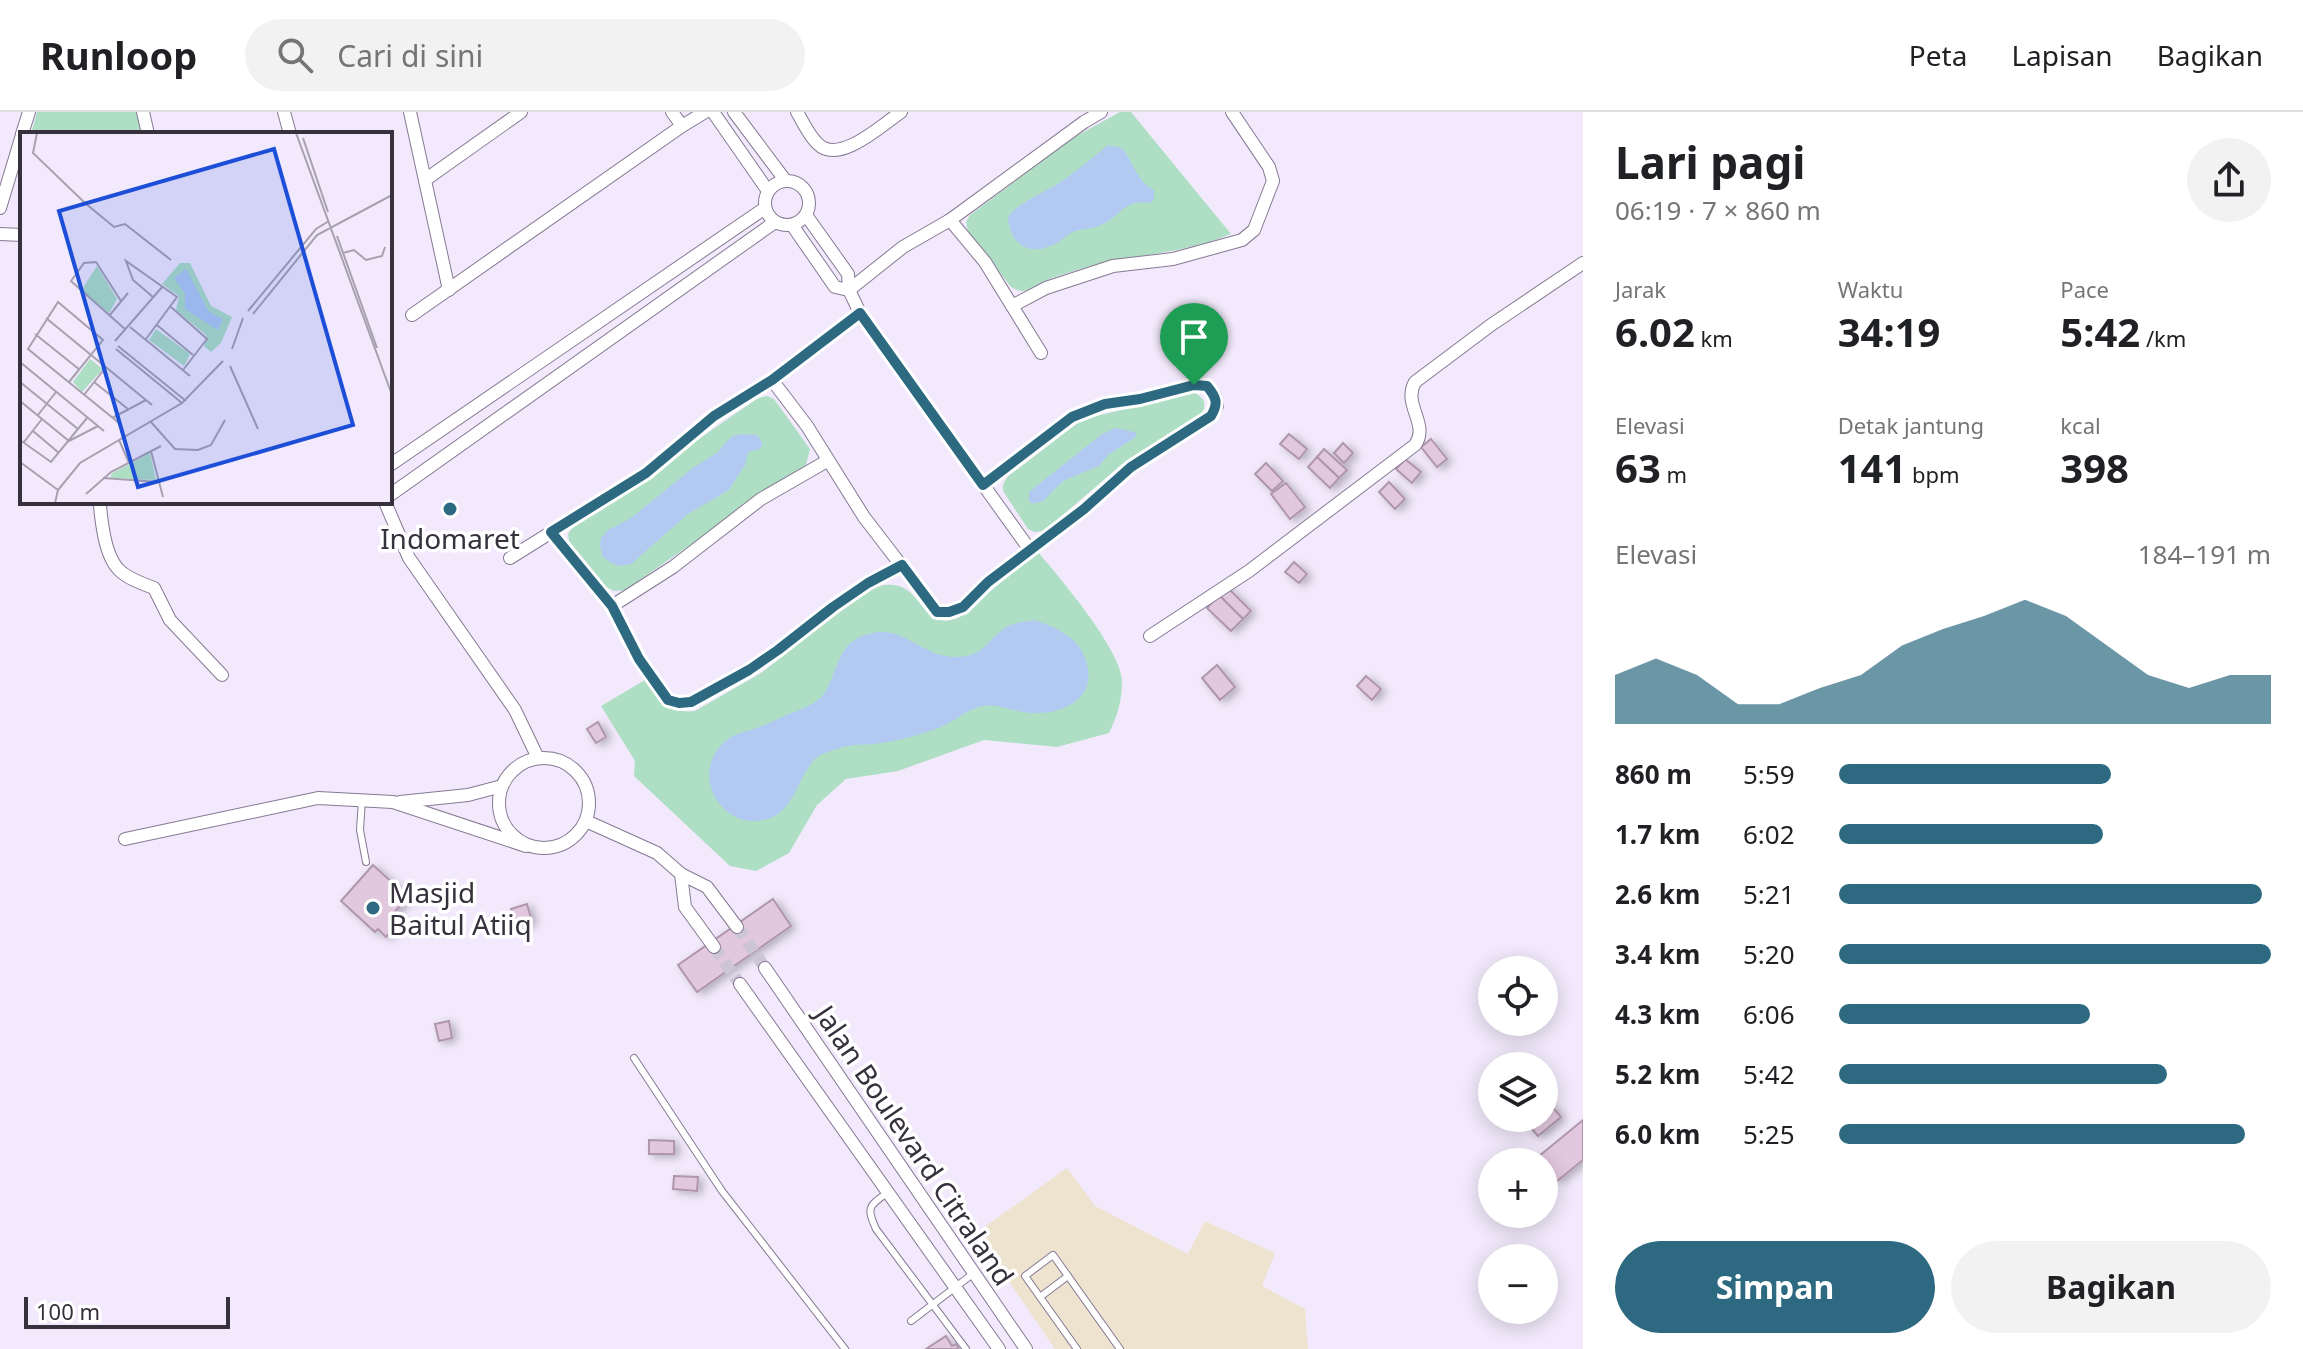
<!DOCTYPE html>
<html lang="id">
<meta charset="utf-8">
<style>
body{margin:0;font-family:"Noto Sans",sans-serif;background:#f2f2f2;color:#202124;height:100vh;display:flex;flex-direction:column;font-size:30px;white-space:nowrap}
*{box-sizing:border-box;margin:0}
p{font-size:26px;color:#757577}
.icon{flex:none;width:44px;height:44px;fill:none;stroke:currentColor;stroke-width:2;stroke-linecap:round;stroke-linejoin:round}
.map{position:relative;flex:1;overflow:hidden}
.sheet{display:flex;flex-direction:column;background:#fff;width:720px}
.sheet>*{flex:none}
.tools{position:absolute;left:1478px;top:844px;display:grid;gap:16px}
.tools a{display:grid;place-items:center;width:80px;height:80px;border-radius:50%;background:#fff;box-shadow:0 4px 20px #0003;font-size:40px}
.scale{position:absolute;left:24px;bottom:20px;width:206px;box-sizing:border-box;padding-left:8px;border:4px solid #36313c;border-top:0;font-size:22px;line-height:28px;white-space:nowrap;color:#36313c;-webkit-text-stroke:6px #fff;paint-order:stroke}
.pin{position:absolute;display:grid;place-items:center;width:68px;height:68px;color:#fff;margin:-82px -34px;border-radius:50% 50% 50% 0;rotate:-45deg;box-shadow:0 0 8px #0007}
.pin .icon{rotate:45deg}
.round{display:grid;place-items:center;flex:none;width:84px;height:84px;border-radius:42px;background:#f2f2f2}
.overview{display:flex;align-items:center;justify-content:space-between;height:136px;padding:0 32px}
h1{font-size:44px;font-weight:700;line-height:60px}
.stats{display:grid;grid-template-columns:repeat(3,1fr);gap:12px;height:136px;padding:8px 32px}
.stats div{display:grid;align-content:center}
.stats b{font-size:40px;font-weight:700}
.stats small{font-size:22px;font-weight:400}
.stats p{font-size:22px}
.chart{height:224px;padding:16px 32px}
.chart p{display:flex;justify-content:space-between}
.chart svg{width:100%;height:144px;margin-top:8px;fill:#2d6a81;opacity:.7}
.button{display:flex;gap:16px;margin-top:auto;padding:16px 32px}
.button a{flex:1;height:92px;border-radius:48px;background:#2d6a81;color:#fff;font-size:32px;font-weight:700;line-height:92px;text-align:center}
.button a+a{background:#f2f2f2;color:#202124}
ul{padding:0 32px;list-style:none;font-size:26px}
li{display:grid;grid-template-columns:128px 96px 1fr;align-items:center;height:60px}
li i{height:20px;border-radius:10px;background:#2d6a81}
header{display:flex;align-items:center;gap:48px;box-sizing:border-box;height:112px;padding:0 40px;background:#fff;border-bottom:2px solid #e0e0e0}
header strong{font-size:38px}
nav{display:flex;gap:44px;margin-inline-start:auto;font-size:28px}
.search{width:560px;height:72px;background:#f2f2f2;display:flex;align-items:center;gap:20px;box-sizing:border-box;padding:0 28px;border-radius:44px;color:#757577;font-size:30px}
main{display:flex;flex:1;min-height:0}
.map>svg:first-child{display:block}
.commercial{fill:#ede3ce}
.green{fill:#aedfc4}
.water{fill:#b2caf2}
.building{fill:#e2c8df;stroke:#af96ac;stroke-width:2;filter:url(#shadow)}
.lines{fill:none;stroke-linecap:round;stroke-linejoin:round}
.street-tunnel{stroke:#ccc5d6;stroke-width:12;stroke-dasharray:12 6;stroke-linecap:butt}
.lane-casing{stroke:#857993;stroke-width:8}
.street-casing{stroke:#857993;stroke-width:14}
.lane{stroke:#fff;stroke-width:6}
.street{stroke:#fff;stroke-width:12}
.route-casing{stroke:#fff;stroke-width:16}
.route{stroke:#2d6a81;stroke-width:10}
.poi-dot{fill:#2d6a81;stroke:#fff;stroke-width:3}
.labels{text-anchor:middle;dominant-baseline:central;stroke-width:7;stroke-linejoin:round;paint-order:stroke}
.poi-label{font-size:28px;fill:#36313c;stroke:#fff}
.street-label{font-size:28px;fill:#36313c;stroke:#fff}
.inset-road{fill:none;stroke:#a7a0af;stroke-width:2}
.view{fill:#1d4ed8;fill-opacity:0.15;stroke:#1d4ed8;stroke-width:4}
.inset-edge{fill:none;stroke:#36313c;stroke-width:4}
</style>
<header>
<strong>Runloop</strong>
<div class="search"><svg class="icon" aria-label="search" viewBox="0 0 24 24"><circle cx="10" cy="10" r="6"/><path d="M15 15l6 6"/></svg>Cari di sini</div>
<nav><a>Peta</a><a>Lapisan</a><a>Bagikan</a></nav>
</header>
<main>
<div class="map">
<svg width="1583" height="1237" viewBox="0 0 1583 1237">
<defs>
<filter id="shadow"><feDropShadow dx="4.5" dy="2.5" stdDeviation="4" flood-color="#0004"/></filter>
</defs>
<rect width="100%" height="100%" fill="#f2eafc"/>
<polygon class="commercial" points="1067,1056 1095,1094 1188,1142 1205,1109 1275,1141 1262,1174 1305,1197 1308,1237 1055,1237 976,1121"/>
<g class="green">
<polygon points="37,0 136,0 141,22 31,22"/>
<path d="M 1120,0 L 1131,0 L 1231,122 C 1183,142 1130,143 1080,157 C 1068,161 1056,164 1045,169 C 1037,172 1031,179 1022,179 C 1018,179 1015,177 1011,175 L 968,120 L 966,110 L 970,103 L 1071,27 Z"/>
<path d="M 1195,281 C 1206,287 1207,294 1200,304 L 1157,329 L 1120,354 L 1044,419 L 1035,420 L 1028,417 L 1003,379 L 1003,373 L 1007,365 L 1083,307 Z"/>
<polygon points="767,284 774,287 810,337 806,353 625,478 614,479 606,475 569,429 568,422 573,414 758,286"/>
<path d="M 1038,440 C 1059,465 1120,536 1122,568 C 1122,589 1118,602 1109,621 L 1057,635 L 984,628 L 898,659 L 846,667 L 817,693 L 789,741 L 756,759 L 730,754 L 634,664 L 635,649 L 601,594 L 645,568 C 658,587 671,602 695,599 L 761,561 L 868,478 C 926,454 914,523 958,506 Z"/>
</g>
<g class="water">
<path d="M 1108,33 L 1122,36 C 1134,51 1137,70 1154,78 L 1154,88 L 1149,91 C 1125,86 1121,104 1101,113 C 1093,117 1084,116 1076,119 C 1068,121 1063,128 1055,132 C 1029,145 1010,133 1008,105 C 1018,90 1046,80 1062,69 C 1078,58 1093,45 1108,33 Z"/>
<polygon points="1116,316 1135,320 1137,324 1108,343 1099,354 1063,369 1043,389 1032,392 1029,388 1029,380 1102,322"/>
<polygon points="740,322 757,323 763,332 760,337 748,340 745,353 729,378 688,402 631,452 621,454 613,452 603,445 600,434 601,426 608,418 631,406 694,355 717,341 731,325"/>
<path d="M 1034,508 C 1054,514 1078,525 1085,546 C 1100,585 1065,603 1030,601 C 1014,600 999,591 982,594 C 965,598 950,613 933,618 C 915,624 893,630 874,632 C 864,633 854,632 844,635 C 834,638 819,641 812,650 C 797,670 792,703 763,708 C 721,717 691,664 722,632 C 732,622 742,621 754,617 C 764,614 773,609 782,605 C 795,599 815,594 824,582 C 836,564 837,537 858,526 C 900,505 919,545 955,545 C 984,545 985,530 1005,516 C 1013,510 1024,510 1034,508 Z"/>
</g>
<g class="building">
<polygon points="1289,322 1307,337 1299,347 1280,332"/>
<polygon points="1431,327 1447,347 1437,355 1421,335"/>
<polygon points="1343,331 1353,341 1344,351 1334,341"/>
<polygon points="1324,337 1347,358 1339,366 1317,345"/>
<polygon points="1317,345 1339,366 1330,376 1308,355"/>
<polygon points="1405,347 1421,360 1412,371 1396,357"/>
<polygon points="1266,351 1283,369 1272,379 1255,362"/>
<polygon points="1389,370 1405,387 1395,397 1379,380"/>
<polygon points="1286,371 1305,395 1290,407 1271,382"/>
<polygon points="1294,450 1307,462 1299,471 1285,460"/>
<polygon points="1227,475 1251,499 1243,507 1219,483"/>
<polygon points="1219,483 1243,507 1231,519 1207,496"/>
<polygon points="1217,553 1235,575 1220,588 1202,566"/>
<polygon points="1366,564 1381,577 1372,588 1357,574"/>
<polygon points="598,610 606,625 596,631 587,617"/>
<polygon points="373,753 408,785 392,803 400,810 386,825 378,817 375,820 341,789"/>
<polygon points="773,787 791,814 697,880 678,853"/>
<polygon points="527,792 532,810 517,815 511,797"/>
<polygon points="449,909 452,926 439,929 435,912"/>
<polygon points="1550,992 1561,1005 1538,1024 1527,1011 1533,1006 1544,1006 1544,997"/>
<polygon points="1583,1008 1583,1048 1557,1069 1538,1045"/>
<polygon points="649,1028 674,1029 674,1042 649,1042"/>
<polygon points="674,1064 698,1065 697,1079 673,1077"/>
<polygon points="946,1224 952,1234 956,1232 959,1237 926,1237"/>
</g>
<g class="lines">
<g class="street-tunnel">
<polyline points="737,815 765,856"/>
<polyline points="714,835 740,872"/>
</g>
<defs>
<g id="lane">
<polyline points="362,687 360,718 366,750"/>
<polyline points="634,946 722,1079 845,1237"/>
<path d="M 887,1081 C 869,1094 866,1095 876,1117 L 966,1237"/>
<polyline points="1040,1185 1068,1164"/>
<polyline points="911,1209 974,1161"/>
<polyline points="1077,1237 1025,1164 1053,1143 1120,1237"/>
</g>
<g id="street">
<polyline points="143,0 148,22"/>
<polyline points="284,0 290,22"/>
<polyline points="410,0 449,178"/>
<polyline points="672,0 682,14"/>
<polyline points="713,0 768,79"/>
<polyline points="734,0 785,68"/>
<path d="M 797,0 C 803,10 809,24 818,32 C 839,53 882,13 901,0"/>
<polyline points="22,22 29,0"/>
<polyline points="425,68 521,0"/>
<circle cx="787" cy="91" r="22"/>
<polyline points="0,96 22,23"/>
<polyline points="806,103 848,162 849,178 860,201 1030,438"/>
<polyline points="950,108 985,150 1041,241"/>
<polyline points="792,113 835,175 849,178"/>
<polyline points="0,122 22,123"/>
<polyline points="849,178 903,135 950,108 1084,10 1101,0"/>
<polyline points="1012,194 1046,176 1113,154 1173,147 1242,128 1254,118 1273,69 1269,55 1232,0"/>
<polyline points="412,203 682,14 705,0"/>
<polyline points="772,268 807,314 864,405 937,500 949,500 963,495 988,470 1084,397 1131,355 1211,304 1217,294 1215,284 1207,274 1194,273 1140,287 1105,292 1072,305 983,373"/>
<polyline points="390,353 765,96"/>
<polyline points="390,383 775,110"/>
<path d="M 100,390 C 100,401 102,412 104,423 C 111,458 121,464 154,476 L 170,508 L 222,563"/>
<polyline points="385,390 409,446 515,598 538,646"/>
<polyline points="551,420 612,494 639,547 668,588 679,591 691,590 749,558 778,538 833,495 868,471 902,453"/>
<polyline points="510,446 646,361 714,304 772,268 860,201"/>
<polyline points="612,494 673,455 761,387 827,349"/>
<path d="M 1150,524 L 1249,459 L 1415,333 C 1430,312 1402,293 1415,270 L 1491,213 L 1583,151"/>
<circle cx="544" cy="691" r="45"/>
<polyline points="400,690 468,683 502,674"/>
<polyline points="586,709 657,741 681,762 707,775 737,815"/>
<polyline points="125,727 318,686 393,690 526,734"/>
<polyline points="681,762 685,795 714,835"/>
<polyline points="765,856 1026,1237"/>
<polyline points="740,872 999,1237"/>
</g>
</defs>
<use href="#lane" class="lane-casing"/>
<use href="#street" class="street-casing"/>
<use href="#lane" class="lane"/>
<use href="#street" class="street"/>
</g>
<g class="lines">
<defs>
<path id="route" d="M 860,201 L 983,373 L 1072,305 L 1105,292 L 1140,287 L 1194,273 L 1207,274 C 1216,285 1219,291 1211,304 L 1131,355 L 1084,397 L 988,470 L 963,495 L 949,500 L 937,500 L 902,453 L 868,471 L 833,495 L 778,538 L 749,558 L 691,590 L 679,591 L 668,588 L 639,547 L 612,494 L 551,420 L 646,361 L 714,304 L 772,268 Z"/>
</defs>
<use href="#route" class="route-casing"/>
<use href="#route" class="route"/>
</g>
<g class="poi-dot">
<circle cx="450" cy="397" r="8"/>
<circle cx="373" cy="796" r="8"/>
</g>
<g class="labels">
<g class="poi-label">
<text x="450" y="426">Indomaret</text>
<text x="389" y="780" text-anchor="start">Masjid<tspan x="389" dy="32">Baitul Atiiq</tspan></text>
</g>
<g class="street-label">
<text transform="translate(915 1033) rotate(56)">Jalan Boulevard Citraland</text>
</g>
</g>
<g transform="translate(20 20)">
<rect width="372" height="372" fill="#f2eafc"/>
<path d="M 160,131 L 170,131 L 191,174 L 212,185 L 201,211 L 191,220 L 184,214 L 187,204 L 156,178 L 159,164 L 142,152 ZM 77,134 L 97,167 L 89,181 L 61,159 ZM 136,197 L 170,222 L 164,234 L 129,208 ZM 70,227 L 83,237 L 62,260 L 53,250 ZM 130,321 L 136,348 L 91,346 L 91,342 Z" fill="#aedfc4"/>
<path d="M 166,137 L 189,180 L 203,187 L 198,198 L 165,177 L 165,162 L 154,146 Z" fill="#b2caf2"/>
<path class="inset-road" d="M 17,1 L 13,21 L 65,71 L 94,95 L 105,92 L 151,128M 276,1 L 372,263M 283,6 L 308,80M 317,104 L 357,216M 323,121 L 334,118 L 346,128 L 362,124 L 365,115M 101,169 L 76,130 L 64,131 L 51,149 L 106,198M 151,175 L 187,207 L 163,238M 228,179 L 296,97 L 309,89M 233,182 L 297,103 L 372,63M 89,184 L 108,161M 26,186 L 132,273M 137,193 L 173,223M 110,195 L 170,244M 15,202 L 60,238M 126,207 L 157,165 L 106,129 L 113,148 L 133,165M 95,209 L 143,154M 98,214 L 166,269M 96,217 L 162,271M 212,217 L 223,186M 0,230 L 84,299M 210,234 L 238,297M 0,250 L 58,297M 49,250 L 83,208 L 38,170 L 8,217 L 99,291M 74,250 L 108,277M 64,263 L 86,235M 0,269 L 49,309 L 78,294M 18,283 L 36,260M 92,286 L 126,268M 131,290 L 155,317 L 178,318 L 191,313 L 205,288M 13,299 L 39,321M 0,308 L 31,330 L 67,286M 99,308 L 109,331M 4,310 L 22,287M 131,319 L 143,365M 0,330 L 38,358M 83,346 L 139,350M 66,362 L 91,340 L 141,314M 35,371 L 38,358 L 60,331 L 162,271 L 203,229"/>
<path class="view" d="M 254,17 L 333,293 L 118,355 L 39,79 Z"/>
<rect width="372" height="372" class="inset-edge"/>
</g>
</svg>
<div class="tools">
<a><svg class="icon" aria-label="locate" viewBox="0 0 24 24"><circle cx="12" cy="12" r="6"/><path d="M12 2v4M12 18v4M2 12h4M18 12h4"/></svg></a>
<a><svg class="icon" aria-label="layers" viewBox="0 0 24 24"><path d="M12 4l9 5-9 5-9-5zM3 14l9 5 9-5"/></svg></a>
<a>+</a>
<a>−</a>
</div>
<div class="scale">100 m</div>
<div class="pin" style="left:1194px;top:273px;background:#1e9e55"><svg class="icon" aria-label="arrive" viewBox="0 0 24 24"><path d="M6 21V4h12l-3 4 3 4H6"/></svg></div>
</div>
<section class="sheet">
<div class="overview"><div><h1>Lari pagi</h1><p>06:19 · 7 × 860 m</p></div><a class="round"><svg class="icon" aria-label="share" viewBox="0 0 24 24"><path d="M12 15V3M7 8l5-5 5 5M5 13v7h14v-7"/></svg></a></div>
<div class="stats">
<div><p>Jarak</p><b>6.02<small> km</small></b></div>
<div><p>Waktu</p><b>34:19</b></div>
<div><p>Pace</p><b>5:42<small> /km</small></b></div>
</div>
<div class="stats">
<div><p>Elevasi</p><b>63<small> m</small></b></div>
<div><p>Detak jantung</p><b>141<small> bpm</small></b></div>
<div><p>kcal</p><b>398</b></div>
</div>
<div class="chart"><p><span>Elevasi</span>184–191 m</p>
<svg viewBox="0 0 160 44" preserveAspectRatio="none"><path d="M0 44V29L10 24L20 29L30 38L40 38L50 33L60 29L70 20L80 15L90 11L100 6L110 11L120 20L130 29L140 33L150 29L160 29V44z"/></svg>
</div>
<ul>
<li><b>860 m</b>5:59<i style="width:63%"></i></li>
<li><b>1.7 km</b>6:02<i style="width:61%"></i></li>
<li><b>2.6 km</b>5:21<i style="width:98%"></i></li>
<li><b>3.4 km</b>5:20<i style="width:100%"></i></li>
<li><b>4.3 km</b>6:06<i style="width:58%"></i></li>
<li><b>5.2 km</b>5:42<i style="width:76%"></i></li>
<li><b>6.0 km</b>5:25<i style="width:94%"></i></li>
</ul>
<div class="button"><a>Simpan</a><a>Bagikan</a></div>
</section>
</main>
